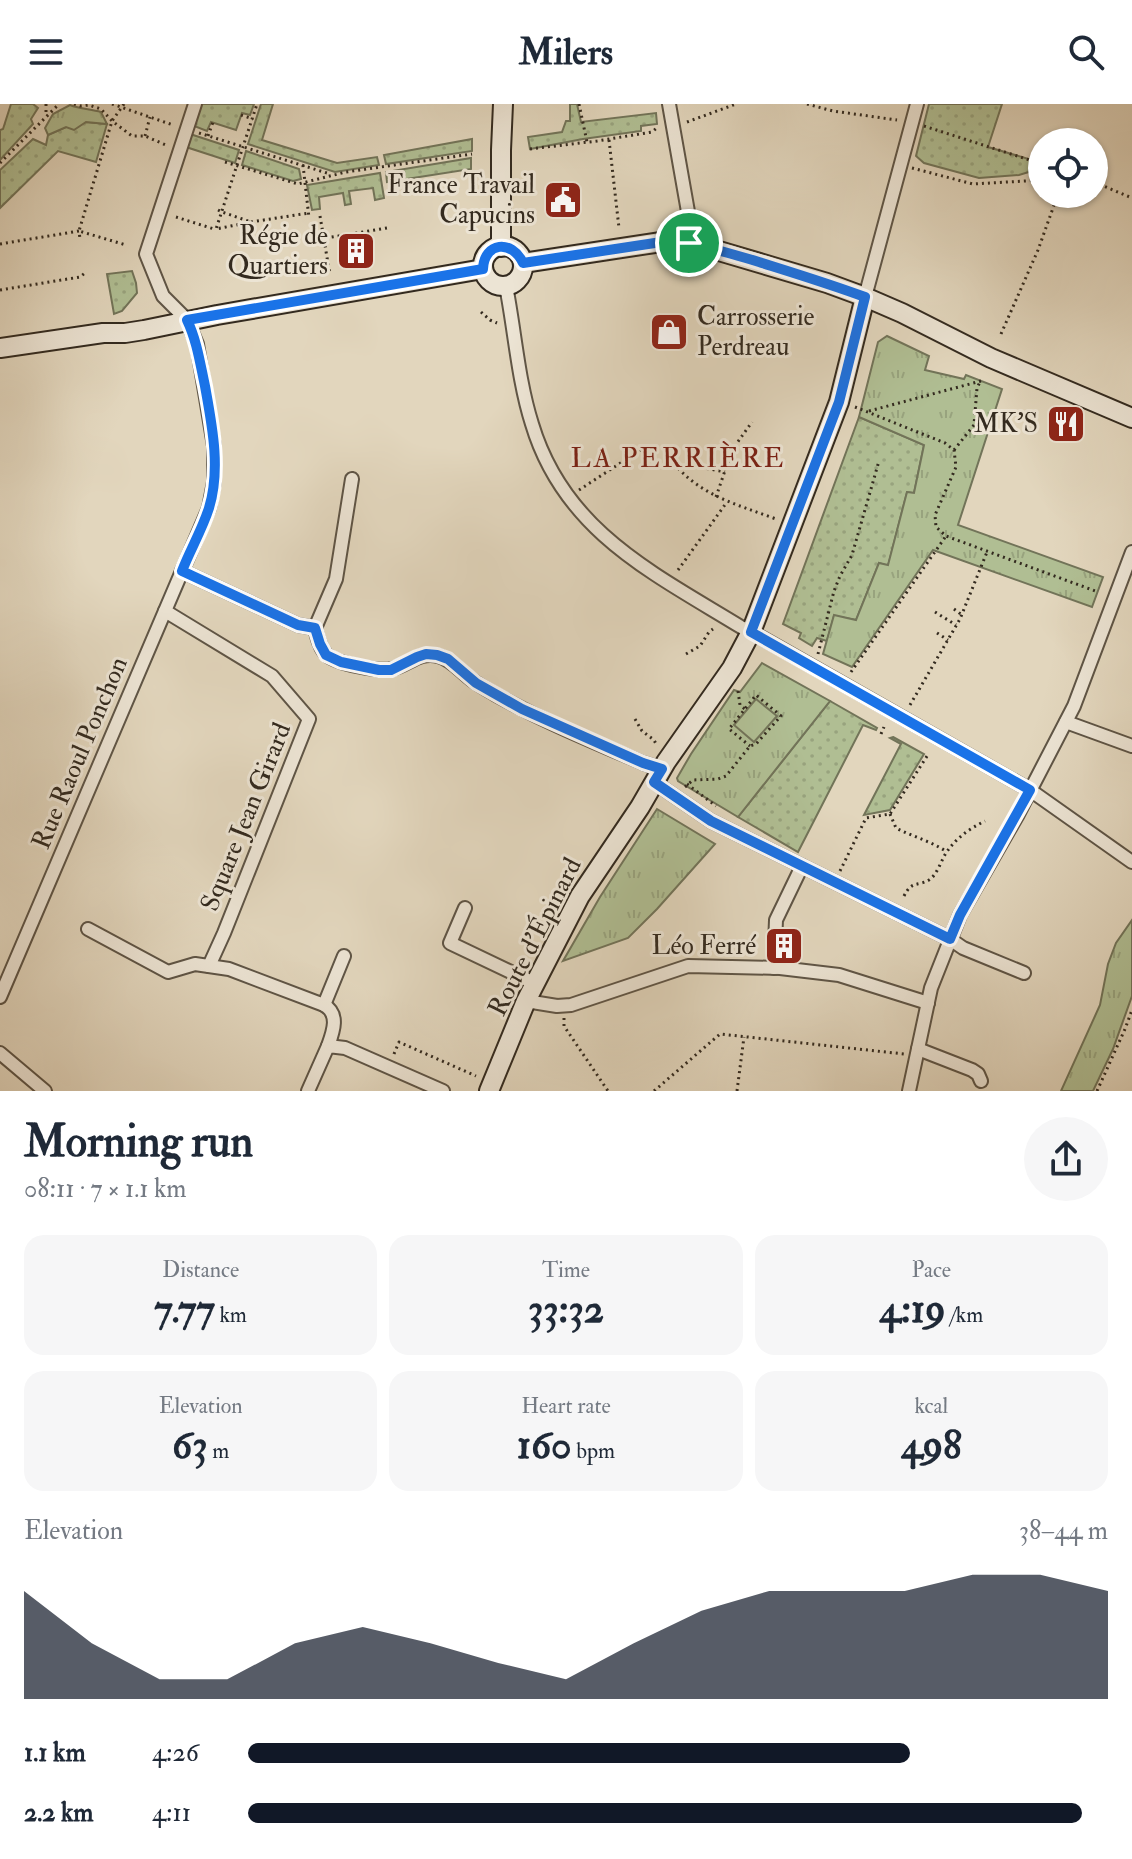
<!DOCTYPE html>
<meta charset="utf-8">
<style>
body{margin:0;font-family:"IM FELL Double Pica",serif;background:#f6f6f7;color:#1f2937;height:100vh;display:flex;flex-direction:column;font-size:30px;white-space:nowrap}
*{box-sizing:border-box;margin:0}
p{font-size:26px;color:#747a83}
.icon{flex:none;width:44px;height:44px;fill:none;stroke:currentColor;stroke-width:2;stroke-linecap:round;stroke-linejoin:round}
.map{position:relative;height:987px;overflow:hidden}
.panel{display:flex;flex-direction:column;background:#fff;flex:1}
.panel>*{flex:none}
.buttons{position:absolute;left:1028px;top:24px;display:grid;gap:16px}
.buttons a{display:grid;place-items:center;width:80px;height:80px;border-radius:50%;background:#fff;box-shadow:0 2px 6px #0004;font-size:40px}
.pin{position:absolute;display:grid;place-items:center;width:68px;height:68px;color:#fff;margin:-34px;border:4px solid #fff;border-radius:50%;box-shadow:0 2px 8px #0007}
.round{display:grid;place-items:center;flex:none;width:84px;height:84px;border-radius:42px;background:#f6f6f7}
.head{display:flex;align-items:center;justify-content:space-between;height:136px;padding:0 24px}
h1{font-size:44px;font-weight:800;line-height:60px}
.figures{display:grid;grid-template-columns:repeat(3,1fr);gap:12px;height:136px;padding:8px 24px}
.figures div{display:grid;align-content:center;border-radius:20px;background:#f6f6f7;text-align:center}
.figures b{font-size:40px;font-weight:800}
.figures small{font-size:22px;font-weight:400}
.figures p{font-size:22px}
.chart{height:224px;padding:16px 24px}
.chart p{display:flex;justify-content:space-between}
.chart svg{width:100%;height:144px;margin-top:8px;fill:#111827;opacity:.7}
ul{padding:0 24px;list-style:none;font-size:26px}
li{display:grid;grid-template-columns:128px 96px 1fr;align-items:center;height:60px}
li i{height:20px;border-radius:10px;background:#111827}
header{display:flex;justify-content:space-between;align-items:center;height:104px;padding:0 24px;background:#fff;font-size:36px;font-weight:800}
.map>svg:first-child{display:block}
.grass{fill:url(#grass-dots);stroke:#727459;stroke-width:2}
.park{fill:url(#park-tufts);stroke:#727459;stroke-width:2}
.pitch{fill:#b0be93;stroke:#727459;stroke-width:2}
.lines{fill:none;stroke-linecap:round;stroke-linejoin:round}
.minor-casing{stroke:#5f5546;stroke-width:16}
.secondary-casing{stroke:#332a1f;stroke-width:22}
.path{stroke:#332a1f;stroke-width:3;stroke-dasharray:2 4;stroke-linecap:butt}
.minor{stroke:#ece4d4;stroke-width:12}
.secondary{stroke:#ece4d4;stroke-width:18}
.route-casing{stroke:#fff;stroke-width:16}
.route{stroke:#1a73e8;stroke-width:10}
.labels{text-anchor:middle;dominant-baseline:central;stroke-width:6;stroke-linejoin:round;paint-order:stroke}
.poi-label{font-size:26px;fill:#332a1f;stroke:#ece4d4;text-anchor:end}
.street-label{font-size:26px;fill:#332a1f;stroke:#ece4d4}
.neighbourhood-label{font-size:28px;letter-spacing:2px;fill:#7a1f14;stroke:#ece4d4}
</style>
<header><svg class="icon" aria-label="menu" viewBox="0 0 24 24"><path d="M4 6h16M4 12h16M4 18h16"/></svg>Milers<svg class="icon" aria-label="search" viewBox="0 0 24 24"><circle cx="10" cy="10" r="6"/><path d="M15 15l6 6"/></svg></header>
<div class="map">
<svg width="1132" height="987" viewBox="0 0 1132 987">
<defs>
<pattern id="grass-dots" width="8" height="8" patternUnits="userSpaceOnUse" patternTransform="scale(2)"><rect width="8" height="8" fill="#b0be93"/><path d="M2 2h.1M6 6h.1" fill="none" stroke="#98a37e" stroke-width="1.8" stroke-linecap="round"/></pattern>
<pattern id="park-tufts" width="24" height="20" patternUnits="userSpaceOnUse" patternTransform="scale(2)"><rect width="24" height="20" fill="#b0be93"/><path d="M3 7l-1-3M5 7V3M7 7l1-3M15 17l-1-3M17 17v-4M19 17l1-3" fill="none" stroke="#98a37e"/></pattern>
</defs>
<rect width="100%" height="100%" fill="#e2d6bd"/>
<filter id="stains"><feTurbulence type="fractalNoise" baseFrequency=".0025" numOctaves="4"/><feColorMatrix values="0 0 0 0 .2 0 0 0 0 .09 0 0 0 0 .02 0 0 0 .5 -.17"/></filter>
<radialGradient id="worn" r=".72"><stop offset=".6" stop-color="#630" stop-opacity="0"/><stop offset="1" stop-color="#630" stop-opacity=".3"/></radialGradient>
<g class="grass">
<polygon points="11,0 33,0 38,4 31,15 33,20 0,56 0,26 3,25"/>
<polygon points="201,0 254,0 250,11 242,9 236,26 211,18 207,27 194,22"/>
<polygon points="261,0 273,0 262,36 337,59 377,53 379,61 335,68 248,40"/>
<polygon points="570,0 577,0 581,18 656,9 657,20 641,22 641,27 583,35 530,45 528,33 562,28 566,17 570,17"/>
<polygon points="929,0 1002,0 988,43 1042,59 1042,64 1019,71 979,74 924,59 916,52"/>
<polygon points="86,18 107,20 96,58 58,47 0,104 0,66 33,35 46,41 48,31 66,23"/>
<polygon points="190,30 239,46 235,59 186,43"/>
<polygon points="472,35 472,47 386,60 384,51"/>
<polygon points="246,47 299,65 301,75 293,77 242,61"/>
<polygon points="471,54 471,65 387,78 386,68"/>
<polygon points="380,69 384,94 375,96 373,84 349,87 351,100 345,101 343,89 319,93 320,105 312,106 307,81"/>
<polygon points="132,167 136,179 137,189 122,207 114,210 107,170"/>
<polygon points="859,313 924,341 914,389 907,388 888,462 879,459 856,516 834,512 827,537 817,534 812,542 799,534 801,529 783,520"/>
<polygon points="830,597 877,624 876,626 863,621 798,748 738,713"/>
<polygon points="893,633 924,650 890,706 864,711 901,640 890,634"/>
</g>
<g class="park">
<path d="M 70,1 C 80,5 90,5 101,8 L 107,20 L 86,18 L 74,26 L 66,23 L 48,31 L 45,24 L 53,10 Z"/>
<polygon points="887,232 929,252 925,266 964,275 966,271 1002,285 958,421 1103,473 1092,503 933,446 852,563 823,550 834,511 856,516 879,459 888,461 907,388 914,389 924,341 859,313 878,238"/>
<polygon points="762,559 830,597 738,713 678,677 677,674 691,650 734,586 740,588"/>
<polygon points="657,705 715,740 657,805 628,834 563,857 600,793"/>
<polygon points="1132,816 1132,892 1113,945 1093,987 1061,987 1100,901 1108,860 1116,839"/>
</g>
<polygon class="pitch" points="756,595 777,612 754,638 734,621"/>
<g class="lines">
<defs>
<g id="minor">
<polyline points="669,0 690,119 689,139"/>
<path d="M 506,182 C 515,228 518,276 532,320 C 564,427 653,469 741,523 L 759,532 L 1030,686 L 1132,758"/>
<polyline points="865,193 917,0"/>
<polyline points="182,467 298,521 315,524"/>
<polyline points="165,507 272,572 309,615 224,829 209,862"/>
<path d="M 315,524 C 317,532 320,545 327,551 C 337,560 380,568 392,565 C 409,561 419,547 438,552 C 451,555 461,568 472,576 C 480,582 490,587 498,592 C 545,618 594,638 643,659 L 662,665"/>
<polyline points="315,524 336,475 352,375"/>
<polyline points="1066,618 1132,642"/>
<polyline points="654,678 711,717 950,835 963,844 1024,869"/>
<polyline points="465,804 450,839 536,880"/>
<polyline points="88,825 168,868 195,860 229,865 324,901 344,852"/>
<polyline points="774,864 776,816 802,762"/>
<polyline points="0,893 209,404 214,378 214,342 197,240 187,216 163,192 146,150 195,0"/>
<polyline points="526,897 557,902 571,901 688,862 780,864 839,871 928,899"/>
<path d="M 324,901 C 340,910 333,928 328,942"/>
<polyline points="918,945 972,966 978,970 981,977"/>
<polyline points="0,949 45,987"/>
<polyline points="308,987 328,942 345,944 443,987"/>
<polyline points="909,987 931,884 960,811 1017,712 1074,602 1132,448"/>
</g>
<g id="secondary">
<circle cx="503" cy="162" r="20"/>
<polyline points="501,143 501,46 503,0"/>
<polyline points="523,159 668,137 689,139 719,147 827,179 865,193 902,209 991,254 1132,314"/>
<polyline points="0,244 103,229 125,229 144,226 217,211 483,165"/>
<polyline points="489,987 526,897 580,792 640,703 666,658 732,564 751,528 839,298 865,193"/>
</g>
</defs>
<use href="#minor" class="minor-casing"/>
<use href="#secondary" class="secondary-casing"/>
<g class="path">
<polyline points="46,0 46,12"/>
<polyline points="74,0 80,2 89,1 101,5 112,17 132,32 145,32 166,41"/>
<polyline points="112,0 173,21"/>
<polyline points="124,0 112,17 79,127 126,141"/>
<polyline points="579,0 587,38"/>
<polyline points="807,0 833,7 897,16"/>
<polyline points="241,11 253,15"/>
<polyline points="687,18 736,0"/>
<polyline points="924,22 1042,60"/>
<polyline points="199,29 330,70"/>
<polyline points="145,32 150,13"/>
<polyline points="208,32 213,18"/>
<polyline points="609,36 619,124"/>
<polyline points="530,45 597,37 652,28 658,23"/>
<polyline points="225,58 298,80 346,68 472,50"/>
<polyline points="0,59 59,0"/>
<polyline points="303,61 309,114"/>
<polyline points="912,64 973,80 1042,76"/>
<polyline points="1094,78 1132,94"/>
<polyline points="218,106 222,108 251,118 216,125 257,0"/>
<polyline points="320,112 330,171"/>
<polyline points="176,113 214,125"/>
<polyline points="251,118 309,109"/>
<polyline points="308,137 387,124"/>
<polyline points="0,140 79,127 80,135"/>
<polyline points="0,186 80,173 85,169"/>
<polyline points="481,208 490,216 497,219"/>
<polyline points="1001,230 1038,146 1058,90"/>
<polyline points="855,303 945,339 954,346 956,363 935,411 936,423 946,432 1098,488"/>
<polyline points="869,307 981,277"/>
<polyline points="954,346 974,321 977,284 980,278"/>
<path d="M 667,350 C 694,390 733,399 776,415"/>
<polyline points="698,357 704,364 725,368"/>
<polyline points="579,386 642,345"/>
<polyline points="716,393 732,346 752,318"/>
<polyline points="678,466 727,398"/>
<polyline points="954,505 962,511"/>
<polyline points="935,508 956,521"/>
<polyline points="937,529 948,536"/>
<polyline points="686,550 700,542 709,528 713,525"/>
<polyline points="818,550 834,487 840,472 852,451 879,357"/>
<polyline points="851,568 946,432"/>
<polyline points="738,587 740,601 746,606"/>
<polyline points="910,601 960,515 987,448"/>
<polyline points="635,615 642,627 654,636 657,642"/>
<polyline points="881,630 884,623"/>
<polyline points="687,680 716,702"/>
<polyline points="685,683 693,676 718,675 726,672 750,642 756,640 781,612 756,591 729,625 750,642"/>
<path d="M 890,710 L 896,724 C 913,733 931,737 947,748"/>
<polyline points="840,767 866,714 890,710 929,649"/>
<path d="M 904,792 C 912,776 917,783 929,776 C 937,771 941,757 946,749 C 956,734 969,725 985,717"/>
<polyline points="564,914 564,922 608,987"/>
<polyline points="394,950 399,938 476,972"/>
<polyline points="654,987 720,930 904,950"/>
<polyline points="737,987 744,933"/>
<polyline points="1097,987 1125,925 1132,906"/>
</g>
<use href="#minor" class="minor"/>
<use href="#secondary" class="secondary"/>
</g>
<g class="lines">
<defs>
<path id="route" d="M 668,137 C 699,140 729,149 759,158 C 794,169 830,180 865,193 L 839,298 L 751,528 L 1030,686 L 960,811 L 950,835 L 711,717 L 654,678 L 662,665 L 643,659 L 522,605 L 476,579 L 448,555 L 437,551 L 426,550 L 417,553 L 391,566 L 379,566 L 341,558 L 326,551 L 320,540 L 315,524 L 298,521 L 182,467 C 190,446 202,426 209,404 C 221,365 212,321 205,282 C 200,259 197,237 187,216 L 483,165 C 484,138 512,135 523,159 Z"/>
</defs>
<use href="#route" class="route-casing"/>
<use href="#route" class="route"/>
</g>
<defs>
<symbol id="civic-square" viewBox="-11 -11 22 22"><rect x="-9" y="-9" width="18" height="18" rx="4" fill="#8f2418" stroke="#ece4d4"/><path d="M-.6-6.5H3V-4.5H.6V-3L4-1V1h2V6H-6V1h2V-1L-.6-3ZM-1.2 2.5V6h2.4V2.5Z" fill="#fff"/></symbol>
<symbol id="building-square" viewBox="-11 -11 22 22"><rect x="-9" y="-9" width="18" height="18" rx="4" fill="#8f2418" stroke="#ece4d4"/><path d="M-4-6H4V6H1V3H-1V6H-4ZM-2.5-4.3h1.7v1.8h-1.7ZM.8-4.3h1.7v1.8H.8ZM-2.5-1h1.7V.8h-1.7ZM.8-1h1.7V.8H.8Z" fill="#fff"/></symbol>
<symbol id="shop-square" viewBox="-11 -11 22 22"><rect x="-9" y="-9" width="18" height="18" rx="4" fill="#8f2418" stroke="#ece4d4"/><path d="M-5-2.5h2.3a2.7 3.5 0 0 1 5.4 0H5L5.5 6h-11ZM-1.5-2.5h3a1.5 2.3 0 0 0-3 0Z" fill="#fff"/></symbol>
<symbol id="restaurant-square" viewBox="-11 -11 22 22"><rect x="-9" y="-9" width="18" height="18" rx="4" fill="#8f2418" stroke="#ece4d4"/><path d="M-5-6h1v4h1v-4h1v4h1v-4h1v5L-1.5 .5V6h-2V.5L-5-1ZM5-6V6H3V1.5H1.5Q1.5-4 5-6Z" fill="#fff"/></symbol>
</defs>
<g fill-rule="evenodd">
<use href="#civic-square" x="541" y="74" width="44" height="44"/>
<use href="#building-square" x="334" y="125" width="44" height="44"/>
<use href="#shop-square" x="647" y="206" width="44" height="44"/>
<use href="#restaurant-square" x="1044" y="298" width="44" height="44"/>
<use href="#building-square" x="762" y="820" width="44" height="44"/>
</g>
<g class="labels">
<g class="poi-label">
<text x="535" y="81">France Travail<tspan x="535" dy="30">Capucins</tspan></text>
<text x="328" y="132">Régie de<tspan x="328" dy="30">Quartiers</tspan></text>
<text x="697" y="213" text-anchor="start">Carrosserie<tspan x="697" dy="30">Perdreau</tspan></text>
<text x="1038" y="320">MK'S</text>
<text x="756" y="842">Léo Ferré</text>
</g>
<g class="street-label">
<text transform="translate(80 649) rotate(-67)">Rue Raoul Ponchon</text>
<text transform="translate(246 713) rotate(-68)">Square Jean Girard</text>
<text transform="translate(535 833) rotate(-63)">Route d'Épinard</text>
</g>
<g class="neighbourhood-label">
<text x="678" y="354">LA PERRIÈRE</text>
</g>
</g>
<rect width="100%" height="100%" filter="url(#stains)"/>
<rect width="100%" height="100%" fill="url(#worn)"/>
</svg>
<div class="buttons">
<a><svg class="icon" aria-label="locate" viewBox="0 0 24 24"><circle cx="12" cy="12" r="6"/><path d="M12 2v4M12 18v4M2 12h4M18 12h4"/></svg></a>
</div>
<div class="pin" style="left:689px;top:139px;background:#1e9e55"><svg class="icon" aria-label="arrive" viewBox="0 0 24 24"><path d="M6 21V4h12l-3 4 3 4H6"/></svg></div>
</div>
<section class="panel">
<div class="head"><div><h1>Morning run</h1><p>08:11 · 7 × 1.1 km</p></div><a class="round"><svg class="icon" aria-label="share" viewBox="0 0 24 24"><path d="M12 15V3M7 8l5-5 5 5M5 13v7h14v-7"/></svg></a></div>
<div class="figures">
<div><p>Distance</p><b>7.77<small> km</small></b></div>
<div><p>Time</p><b>33:32</b></div>
<div><p>Pace</p><b>4:19<small> /km</small></b></div>
</div>
<div class="figures">
<div><p>Elevation</p><b>63<small> m</small></b></div>
<div><p>Heart rate</p><b>160<small> bpm</small></b></div>
<div><p>kcal</p><b>498</b></div>
</div>
<div class="chart"><p><span>Elevation</span>38–44 m</p>
<svg viewBox="0 0 160 44" preserveAspectRatio="none"><path d="M0 44V11L10 27L20 38L30 38L40 27L50 22L60 27L70 33L80 38L90 27L100 17L110 11L120 11L130 11L140 6L150 6L160 11V44z"/></svg>
</div>
<ul>
<li><b>1.1 km</b>4:26<i style="width:77%"></i></li>
<li><b>2.2 km</b>4:11<i style="width:97%"></i></li>
</ul>
</section>
